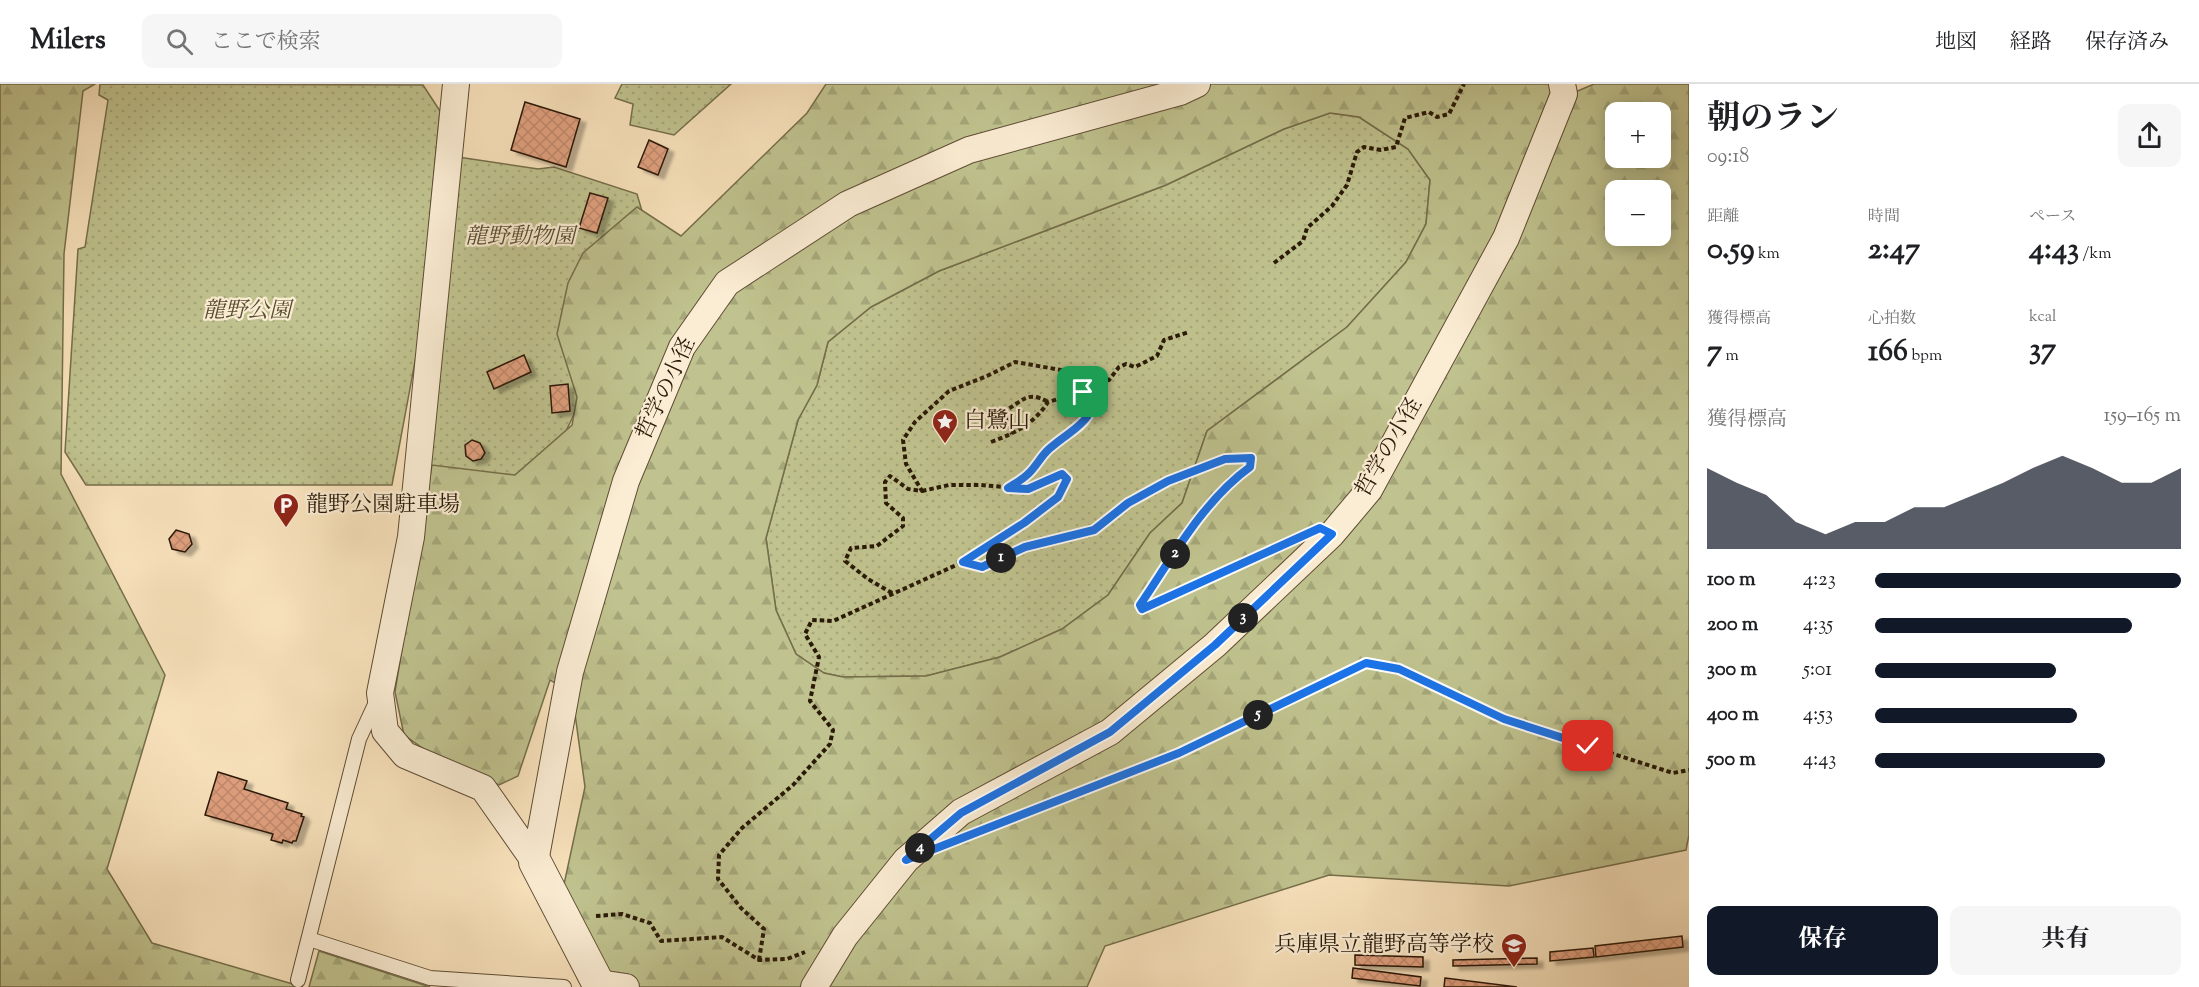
<!DOCTYPE html>
<html lang="ja">
<meta charset="utf-8">
<style>
body{margin:0;font-family:"Sorts Mill Goudy","Noto Serif JP",serif;background:#f6f6f6;color:#202124;height:100vh;display:flex;flex-direction:column;font-size:22px;white-space:nowrap}
*{box-sizing:border-box;margin:0}
p{font-size:20px;color:#757577}
.icon{flex:none;width:33px;height:33px;fill:none;stroke:currentColor;stroke-width:2;stroke-linecap:round;stroke-linejoin:round}
.map{position:relative;flex:1;overflow:hidden}
.side{display:flex;flex-direction:column;background:#fff;width:510px}
.side>*{flex:none}
.tools{position:absolute;left:1605px;top:18px;display:grid;gap:12px}
.tools a{display:grid;place-items:center;width:66px;height:66px;border-radius:12px;background:#fff;box-shadow:0 3px 15px #0003;font-size:30px}
.pin{position:absolute;display:grid;place-items:center;width:51px;height:51px;color:#fff;margin:-26px;border-radius:12px;box-shadow:0 3px 9px #0006}
.km{position:absolute;width:30px;height:30px;margin:-15px;border-radius:50%;background:#222;color:#fff;font-size:16px;line-height:30px;text-align:center}
.round{display:grid;place-items:center;flex:none;width:63px;height:63px;border-radius:12px;background:#f6f6f6}
.overview{display:flex;align-items:center;justify-content:space-between;height:102px;padding:0 18px}
h1{font-size:33px;font-weight:700;line-height:45px}
.figures{display:grid;grid-template-columns:repeat(3,1fr);gap:9px;height:102px;padding:6px 18px}
.figures div{display:grid;align-content:center}
.figures b{font-size:30px;font-weight:700}
.figures small{font-size:16px;font-weight:400}
.figures p{font-size:16px}
.chart{height:168px;padding:12px 18px}
.chart p{display:flex;justify-content:space-between}
.chart svg{width:100%;height:108px;margin-top:6px;fill:#111827;opacity:.7}
.button{display:flex;gap:12px;margin-top:auto;padding:12px 18px}
.button a{flex:1;height:69px;border-radius:12px;background:#111827;color:#fff;font-size:24px;font-weight:700;line-height:69px;text-align:center}
.button a+a{background:#f6f6f6;color:#202124}
ul{padding:0 18px;list-style:none;font-size:20px}
li{display:grid;grid-template-columns:96px 72px 1fr;align-items:center;height:45px}
li i{height:15px;border-radius:8px;background:#111827}
header{display:flex;align-items:center;gap:36px;box-sizing:border-box;height:84px;padding:0 30px;background:#fff;border-bottom:2px solid #e0e0e0}
header strong{font-size:28px}
nav{display:flex;gap:33px;margin-inline-start:auto;font-size:21px}
.search{width:420px;height:54px;background:#f6f6f6;display:flex;align-items:center;gap:15px;box-sizing:border-box;padding:0 21px;border-radius:12px;color:#757577;font-size:22px}
main{display:flex;flex:1;min-height:0}
.map>svg:first-child{display:block}
.green{fill:url(#green-dots);stroke:#756e4b;stroke-width:1.5}
.forest{fill:url(#forest-firs);stroke:#756e4b;stroke-width:1.5;fill-rule:evenodd}
.building{fill:url(#building-cross-hatch);stroke:#2a1907;stroke-width:1.5;filter:url(#shadow)}
.lines{fill:none;stroke-linecap:round;stroke-linejoin:round}
.service-casing{stroke:#5e4c34;stroke-width:16}
.minor-casing{stroke:#5e4c34;stroke-width:28}
.tertiary-casing{stroke:#5e4c34;stroke-width:34}
.path{stroke:#2a1907;stroke-width:4;stroke-dasharray:4.5 3;stroke-linecap:butt}
.service{stroke:#fbedd4;stroke-width:14}
.minor{stroke:#fbedd4;stroke-width:26}
.tertiary{stroke:#fbedd4;stroke-width:32}
.route-casing{stroke:#fff;stroke-width:12}
.route{stroke:#1a73e8;stroke-width:8}
.labels{text-anchor:middle;dominant-baseline:central;stroke-width:4.5;stroke-linejoin:round;paint-order:stroke}
.park-label{font-size:22px;font-style:italic;fill:#574c30;stroke:#fbedd4}
.street-label{font-size:22px;fill:#2a1907;stroke:#fbedd4}
.poi-label{font-size:22px;fill:#2a1907;stroke:#fbedd4;text-anchor:start}
</style>
<header>
<strong>Milers</strong>
<div class="search"><svg class="icon" aria-label="search" viewBox="0 0 24 24"><circle cx="10" cy="10" r="6"/><path d="M15 15l6 6"/></svg>ここで検索</div>
<nav><a>地図</a><a>経路</a><a>保存済み</a></nav>
</header>
<main>
<div class="map">
<svg width="1689" height="903" viewBox="0 0 1689 903">
<defs>
<pattern id="green-dots" width="8" height="8" patternUnits="userSpaceOnUse" patternTransform="scale(1.5)"><rect width="8" height="8" fill="#c0c38f"/><path d="M2 2h.1M6 6h.1" fill="none" stroke="#a5a77a" stroke-width="1.8" stroke-linecap="round"/></pattern>
<pattern id="forest-firs" width="22" height="20" patternUnits="userSpaceOnUse" patternTransform="scale(1.5)"><rect width="22" height="20" fill="#c0c38f"/><path d="M5 1l3.5 6h-7zM16 11l3.5 6h-7z" fill="#a5a77a"/></pattern>
<pattern id="building-cross-hatch" width="8" height="8" patternUnits="userSpaceOnUse" patternTransform="scale(1.5)"><rect width="8" height="8" fill="#e0a07f"/><path d="M0 0l8 8M0 8l8-8" fill="none" stroke="#c0896c"/></pattern>
<filter id="shadow"><feDropShadow dx="6" dy="4" stdDeviation="1.5" flood-color="#0004"/></filter>
</defs>
<rect width="100%" height="100%" fill="#f9e3bd"/>
<filter id="stains"><feTurbulence type="fractalNoise" baseFrequency=".00333" numOctaves="4"/><feColorMatrix values="0 0 0 0 .2 0 0 0 0 .09 0 0 0 0 .02 0 0 0 .5 -.17"/></filter>
<radialGradient id="worn" r=".72"><stop offset=".6" stop-color="#630" stop-opacity="0"/><stop offset="1" stop-color="#630" stop-opacity=".3"/></radialGradient>
<g class="green">
<polygon points="100,0 423,1 440,27 417,267 392,401 86,401 65,368 78,165 85,163 108,16 99,11"/>
<polygon points="622,0 731,0 674,51 630,41 633,20 615,14"/>
<polygon points="1330,29 1359,33 1408,65 1430,96 1426,140 1406,178 1347,243 1207,347 1182,419 1150,449 1108,511 1062,545 1000,573 926,592 843,593 824,589 796,570 776,526 766,454 798,336 817,301 828,258 871,223 939,187 1166,101 1284,45"/>
<polygon points="458,73 538,85 554,83 637,110 642,127 581,316 565,349 515,391 430,385"/>
</g>
<g class="forest">
<polygon points="0,0 95,0 83,7 64,170 61,390 165,591 107,785 152,859 303,903 0,903"/>
<path d="M 826,0 L 1572,0 L 1573,9 L 1594,0 L 1689,0 L 1689,751 L 1686,766 L 1509,802 L 1329,791 L 1105,862 L 1087,903 L 590,903 L 563,805 L 585,703 L 572,608 L 550,596 L 518,692 L 499,701 L 434,672 L 404,651 L 395,608 L 432,381 L 515,391 L 572,341 L 577,313 L 557,250 L 568,199 L 583,169 L 637,123 L 681,152 L 807,29 ZM 1616,28 L 1660,28 L 1660,74 L 1616,74 ZM 1330,29 L 1359,33 L 1408,65 L 1430,96 L 1426,140 L 1406,178 L 1347,243 L 1207,347 L 1182,419 L 1150,449 L 1108,511 L 1062,545 L 1000,573 L 926,592 L 843,593 L 824,589 L 796,570 L 776,526 L 766,454 L 798,336 L 817,301 L 828,258 L 871,223 L 939,187 L 1166,101 L 1284,45 ZM 1616,106 L 1660,106 L 1660,152 L 1616,152 Z"/>
<polygon points="319,867 430,903 309,903"/>
</g>
<g class="building">
<polygon points="525,18 580,35 566,83 511,66"/>
<polygon points="649,56 668,65 658,91 638,83"/>
<polygon points="590,109 608,114 597,149 579,144"/>
<polygon points="524,271 531,288 494,305 487,288"/>
<polygon points="568,300 570,327 552,329 550,302"/>
<polygon points="472,356 480,359 485,369 481,375 473,377 466,372 465,361"/>
<polygon points="176,446 189,450 192,460 185,468 172,465 169,455"/>
<polygon points="218,688 247,697 244,705 288,719 286,725 302,730 301,732 304,733 296,757 293,757 292,759 283,756 282,759 271,756 273,750 205,731"/>
<polygon points="1682,852 1683,863 1596,873 1595,862"/>
<polygon points="1593,864 1594,873 1550,877 1550,868"/>
<polygon points="1355,871 1423,873 1423,883 1355,881"/>
<polygon points="1537,874 1537,880 1453,882 1453,876"/>
<polygon points="1353,884 1421,893 1420,902 1352,894"/>
<polygon points="1445,894 1517,903 1444,903"/>
</g>
<g class="lines">
<defs>
<g id="service">
<polyline points="309,855 430,894 564,903"/>
<polyline points="298,896 359,655 378,614"/>
</g>
<g id="minor">
<polyline points="456,0 411,453 380,609 385,647 405,671 483,704 535,778"/>
<polyline points="535,778 570,588 626,397 682,263 727,199 848,120 969,66 1180,8 1197,0"/>
<polyline points="599,899 626,903"/>
<polyline points="814,903 845,852 906,776 961,728 1110,648 1215,561 1332,450 1369,406 1506,154 1564,10 1562,0"/>
</g>
<polyline id="tertiary" points="535,778 600,903"/>
</defs>
<use href="#service" class="service-casing"/>
<use href="#minor" class="minor-casing"/>
<use href="#tertiary" class="tertiary-casing"/>
<g class="path">
<polyline points="1274,179 1303,157 1307,144 1332,122 1347,101 1357,68 1364,63 1381,66 1396,63 1405,34 1429,28 1437,33 1449,30 1464,0"/>
<polyline points="1004,327 1012,350"/>
<path d="M 980,329 C 987,328 998,329 1004,327 C 1022,319 1026,305 1048,318"/>
<path d="M 991,358 C 1015,349 1034,340 1048,318 L 1083,308 L 1094,299"/>
<path d="M 1008,404 C 1014,400 1022,396 1028,390 C 1036,383 1041,372 1049,365 C 1076,341 1095,341 1095,299"/>
<polyline points="922,407 949,401 981,401 1028,405 1062,390 1067,395 1058,413 1024,439 963,478"/>
<polyline points="892,509 868,495 845,477 851,464 877,462 903,442 903,434 886,419 885,398 890,392 908,405 922,407 906,380 903,356 915,338 949,307 987,292 1015,278 1067,287 1091,294 1095,299 1109,296 1119,283 1126,280 1135,283 1157,272 1164,256 1189,248"/>
<polyline points="1000,739 1179,669 1367,579 1399,585 1504,635 1673,689 1689,686"/>
<polyline points="596,832 622,830 650,839 661,857 722,853 759,876 787,875 805,868"/>
<path d="M 759,876 L 764,845 L 741,824 L 718,795 L 719,771 L 742,744 L 793,701 L 830,660 L 833,646 L 810,617 L 819,573 L 805,550 L 812,536 L 833,537 L 963,478 L 982,483 L 1025,463 L 1094,446 L 1128,419 L 1168,397 L 1225,375 L 1251,374 L 1250,383 C 1203,418 1172,474 1140,521 L 1142,525 L 1278,463"/>
</g>
<use href="#service" class="service"/>
<use href="#minor" class="minor"/>
<use href="#tertiary" class="tertiary"/>
</g>
<g class="lines">
<defs>
<path id="route" d="M 1083,308 L 1095,299 C 1095,341 1076,341 1049,365 C 1041,372 1036,383 1028,390 C 1022,396 1014,400 1008,404 L 1028,405 L 1062,390 L 1067,395 L 1058,413 L 1024,439 L 963,478 L 982,483 L 1025,463 L 1094,446 L 1128,419 L 1168,397 L 1225,375 L 1251,374 L 1250,383 C 1203,417 1172,474 1140,521 L 1142,525 L 1320,444 L 1332,450 L 1215,561 L 1110,648 L 961,729 L 906,776 L 1179,669 L 1366,579 L 1399,585 L 1504,635 L 1588,662"/>
</defs>
<use href="#route" class="route-casing"/>
<use href="#route" class="route"/>
</g>
<defs>
<symbol id="sight-pin" viewBox="-11 -11 22 30"><path d="M0 17L-7.5 6A9.5 9.5 0 1 1 7.5 6Z" fill="#8f2418" stroke="#fbedd4"/><path d="M0-6L1.8-2.2L6-1.7L2.9 1.2L3.7 5.4L0 3.3L-3.7 5.4L-2.9 1.2L-6-1.7L-1.8-2.2Z" fill="#fff"/></symbol>
<symbol id="parking-pin" viewBox="-11 -11 22 30"><path d="M0 17L-7.5 6A9.5 9.5 0 1 1 7.5 6Z" fill="#8f2418" stroke="#fbedd4"/><path d="M-3.5-5.5H1a3.5 3.5 0 0 1 0 7H-1V5.5H-3.5ZM-1-3.4V-.6H.8a1.4 1.4 0 0 0 0-2.8Z" fill="#fff"/></symbol>
<symbol id="school-pin" viewBox="-11 -11 22 30"><path d="M0 17L-7.5 6A9.5 9.5 0 1 1 7.5 6Z" fill="#8f2418" stroke="#fbedd4"/><path d="M0-5L7-2L0 1L-7-2ZM-4 1L0 2.5L4 1V4Q0 6-4 4Z" fill="#fff"/></symbol>
</defs>
<g fill-rule="evenodd">
<use href="#sight-pin" x="930" y="323" width="30" height="40"/>
<use href="#parking-pin" x="271" y="407" width="30" height="40"/>
<use href="#school-pin" x="1499" y="847" width="30" height="40"/>
</g>
<g class="labels">
<g class="park-label">
<text x="520" y="154">龍野動物園</text>
<text x="247" y="228">龍野公園</text>
</g>
<g class="street-label">
<text transform="translate(667 305) rotate(-65)">哲学の小径</text>
<text transform="translate(1390 364) rotate(-60)">哲学の小径</text>
</g>
<g class="poi-label">
<text x="964" y="338">白鷺山</text>
<text x="306" y="422">龍野公園駐車場</text>
<text x="1494" y="862" text-anchor="end">兵庫県立龍野高等学校</text>
</g>
</g>
<rect width="100%" height="100%" filter="url(#stains)"/>
<rect width="100%" height="100%" fill="url(#worn)"/>
</svg>
<div class="tools">
<a>+</a>
<a>−</a>
</div>
<div class="pin" style="left:1083px;top:308px;background:#1e9e55"><svg class="icon" aria-label="arrive" viewBox="0 0 24 24"><path d="M6 21V4h12l-3 4 3 4H6"/></svg></div>
<div class="pin" style="left:1588px;top:662px;background:#d93025"><svg class="icon" aria-label="check" viewBox="0 0 24 24"><path d="M5 12l5 5 9-10"/></svg></div>
<b class="km" style="left:1001px;top:474px">1</b>
<b class="km" style="left:1175px;top:470px">2</b>
<b class="km" style="left:1243px;top:534px">3</b>
<b class="km" style="left:920px;top:764px">4</b>
<b class="km" style="left:1258px;top:631px">5</b>
</div>
<section class="side">
<div class="overview"><div><h1>朝のラン</h1><p>09:18</p></div><a class="round"><svg class="icon" aria-label="share" viewBox="0 0 24 24"><path d="M12 15V3M7 8l5-5 5 5M5 13v7h14v-7"/></svg></a></div>
<div class="figures">
<div><p>距離</p><b>0.59<small> km</small></b></div>
<div><p>時間</p><b>2:47</b></div>
<div><p>ペース</p><b>4:43<small> /km</small></b></div>
</div>
<div class="figures">
<div><p>獲得標高</p><b>7<small> m</small></b></div>
<div><p>心拍数</p><b>166<small> bpm</small></b></div>
<div><p>kcal</p><b>37</b></div>
</div>
<div class="chart"><p><span>獲得標高</span>159–165 m</p>
<svg viewBox="0 0 160 44" preserveAspectRatio="none"><path d="M0 44V11L10 17L20 22L30 33L40 38L50 33L60 33L70 27L80 27L90 22L100 17L110 11L120 6L130 11L140 17L150 17L160 11V44z"/></svg>
</div>
<ul>
<li><b>100 m</b>4:23<i style="width:100%"></i></li>
<li><b>200 m</b>4:35<i style="width:84%"></i></li>
<li><b>300 m</b>5:01<i style="width:59%"></i></li>
<li><b>400 m</b>4:53<i style="width:66%"></i></li>
<li><b>500 m</b>4:43<i style="width:75%"></i></li>
</ul>
<div class="button"><a>保存</a><a>共有</a></div>
</section>
</main>
